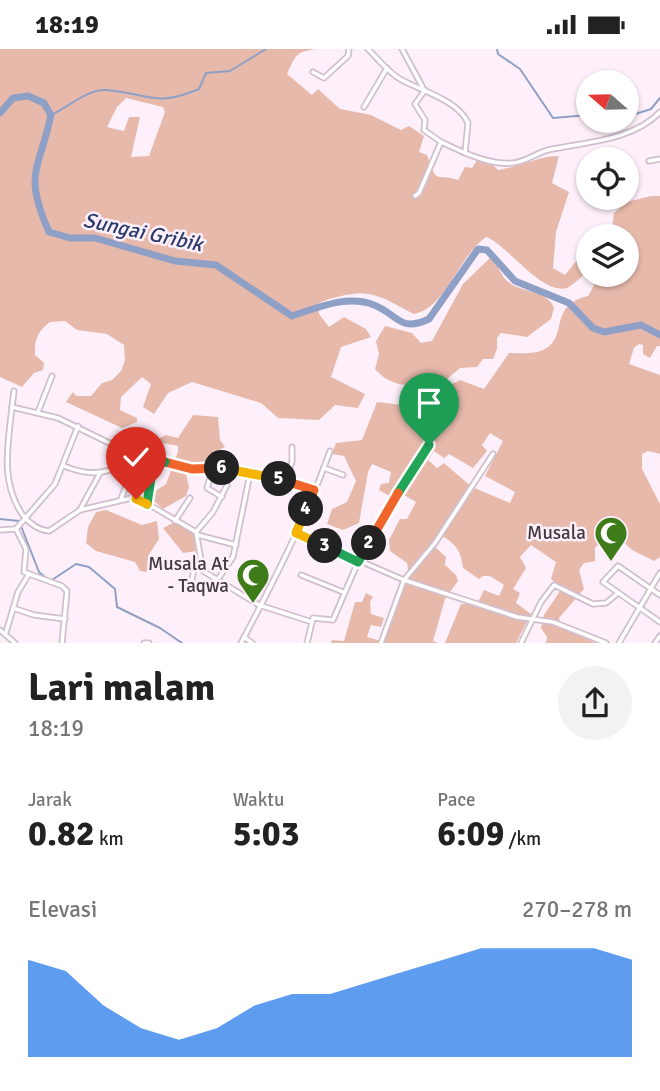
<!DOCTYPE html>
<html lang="id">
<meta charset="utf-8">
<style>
body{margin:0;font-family:Signika,sans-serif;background:#f2f2f2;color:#222;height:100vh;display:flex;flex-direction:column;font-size:26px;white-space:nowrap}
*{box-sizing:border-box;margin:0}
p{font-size:23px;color:#767676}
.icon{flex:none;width:38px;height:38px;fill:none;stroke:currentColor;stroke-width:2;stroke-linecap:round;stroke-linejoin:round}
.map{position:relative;height:594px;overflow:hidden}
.sheet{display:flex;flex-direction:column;background:#fff;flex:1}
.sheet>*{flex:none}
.needle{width:46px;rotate:290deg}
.tools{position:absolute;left:576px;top:21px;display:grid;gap:14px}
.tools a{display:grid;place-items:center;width:63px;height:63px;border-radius:50%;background:#fff;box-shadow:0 2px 5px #0004;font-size:35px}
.pin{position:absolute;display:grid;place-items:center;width:60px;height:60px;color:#fff;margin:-72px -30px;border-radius:50% 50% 50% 0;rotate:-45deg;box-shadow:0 0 7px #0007}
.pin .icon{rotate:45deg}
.km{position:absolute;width:35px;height:35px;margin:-18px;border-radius:50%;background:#222;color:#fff;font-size:19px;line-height:35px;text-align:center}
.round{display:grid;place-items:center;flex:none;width:74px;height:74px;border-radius:37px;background:#f2f2f2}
.summary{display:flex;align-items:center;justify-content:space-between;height:119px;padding:0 28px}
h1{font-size:38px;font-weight:700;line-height:52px}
.stats{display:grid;grid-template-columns:repeat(3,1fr);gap:10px;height:119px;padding:7px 28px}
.stats div{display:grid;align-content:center}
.stats b{font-size:35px;font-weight:700}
.stats small{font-size:19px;font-weight:400}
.stats p{font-size:19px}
.chart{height:196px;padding:14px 28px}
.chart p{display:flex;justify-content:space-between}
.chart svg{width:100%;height:126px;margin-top:7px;fill:#1a73e8;opacity:.7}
.status{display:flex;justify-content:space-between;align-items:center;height:49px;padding:0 35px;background:#fff;direction:ltr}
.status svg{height:19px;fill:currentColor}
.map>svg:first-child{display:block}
.green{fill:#e7b9ab;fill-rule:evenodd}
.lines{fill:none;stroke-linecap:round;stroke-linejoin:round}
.stream{stroke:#8fa0c6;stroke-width:2}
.river{stroke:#8fa0c6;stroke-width:7}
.street-casing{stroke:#d0bfcd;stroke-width:7}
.street{stroke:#fff;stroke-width:3.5}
.split-1-casing{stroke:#fff;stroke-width:14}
.split-2-casing{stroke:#fff;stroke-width:14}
.split-3-casing{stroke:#fff;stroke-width:14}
.split-4-casing{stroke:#fff;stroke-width:14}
.split-5-casing{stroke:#fff;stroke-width:14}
.split-6-casing{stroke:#fff;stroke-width:14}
.split-7-casing{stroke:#fff;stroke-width:14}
.split-8-casing{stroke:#fff;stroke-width:14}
.split-9-casing{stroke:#fff;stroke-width:14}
.split-1{stroke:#22a559;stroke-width:9}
.split-2{stroke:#f0652b;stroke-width:9}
.split-3{stroke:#22a559;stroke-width:9}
.split-4{stroke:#f5b400;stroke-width:9}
.split-5{stroke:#f0652b;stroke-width:9}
.split-6{stroke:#f5b400;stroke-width:9}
.split-7{stroke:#f0652b;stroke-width:9}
.split-8{stroke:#22a559;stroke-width:9}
.split-9{stroke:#f5b400;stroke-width:9}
.labels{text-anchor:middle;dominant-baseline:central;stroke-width:5;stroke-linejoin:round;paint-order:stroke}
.poi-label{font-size:19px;fill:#40393f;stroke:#fef0fb;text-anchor:end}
.water-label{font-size:21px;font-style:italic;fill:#293c6d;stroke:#fef0fb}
</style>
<div class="status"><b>18:19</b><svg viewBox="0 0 49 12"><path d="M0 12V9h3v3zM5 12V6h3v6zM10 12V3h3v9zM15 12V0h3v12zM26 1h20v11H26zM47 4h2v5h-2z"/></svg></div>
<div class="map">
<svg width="660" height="594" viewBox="0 0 660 594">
<rect width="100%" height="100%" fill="#fef0fb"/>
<g class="green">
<path d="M 0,0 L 316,0 C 295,4 297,4 287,25 L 312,46 L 318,40 L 340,60 L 371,66 L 401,81 L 409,77 L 424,87 L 419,103 L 427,106 C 438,138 434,123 458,131 L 465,118 L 472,119 L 477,111 L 489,112 L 498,121 C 520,118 538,107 559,107 L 552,134 L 569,143 L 556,183 L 553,219 L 565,226 L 577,211 L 588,210 L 588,222 C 582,227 574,236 567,239 C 541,246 507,195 486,188 C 458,208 446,259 414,265 C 388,252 375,240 345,246 C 336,249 327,249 318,255 L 319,265 L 329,278 L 344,268 L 366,280 L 371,288 L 341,298 L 331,328 L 365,345 L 358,359 L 335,356 L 319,371 L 278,369 L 261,354 L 192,333 L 168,344 L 154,365 L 143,358 L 151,335 L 142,328 L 121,348 L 120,361 L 137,369 L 137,373 L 122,379 L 66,353 L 73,343 L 76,347 L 91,347 L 102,334 L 112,331 L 121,322 L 125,311 L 124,296 L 107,285 L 77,281 L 65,272 L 50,273 C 38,282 34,291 35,306 L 44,314 L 43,321 L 34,324 L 22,338 L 0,328 ZM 126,49 L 163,58 L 165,63 L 149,107 L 131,108 L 140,68 L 129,68 L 124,82 L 107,78 L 117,58 Z"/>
<path d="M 651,147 L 660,147 L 660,297 L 657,297 L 650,309 L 643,305 L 643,296 L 639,295 L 634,299 L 629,315 L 660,326 L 660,405 L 648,402 L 642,405 L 642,420 L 660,455 L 660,508 L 654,512 L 632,501 L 611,481 L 595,499 L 595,512 L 584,514 L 579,521 L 584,540 L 559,569 L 561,579 L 596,594 L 546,594 L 547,588 L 541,579 L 544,566 L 562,539 L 551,530 L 556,513 L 531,496 L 520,508 L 526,519 L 513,540 L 520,544 L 516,554 L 531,565 L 516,594 L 445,594 L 461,555 L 477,555 L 484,541 L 499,547 L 504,536 L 490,527 L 483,527 L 479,530 L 463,519 C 461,502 456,495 442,487 L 435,498 L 446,508 L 445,516 L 456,526 L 458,532 L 445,550 L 433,592 L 438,594 L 331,594 L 332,591 L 344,592 L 355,553 L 362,553 L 366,544 L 373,548 L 370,553 L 371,565 L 384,569 L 381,578 L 371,576 L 367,588 L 384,593 L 409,527 L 407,514 L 390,502 L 389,491 L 400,470 L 407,470 L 416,453 L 404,446 L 398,452 L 379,441 L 381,435 L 389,434 L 391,423 L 372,415 L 368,423 L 359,474 L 343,481 L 327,475 L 332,460 L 347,453 L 356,432 L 344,407 L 332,405 L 336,394 L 362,391 L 377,353 L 410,357 L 420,343 L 415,336 C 399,337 385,332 375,320 L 379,305 L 376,292 L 385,277 L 412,284 L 421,294 L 432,292 L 463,235 L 490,209 C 500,217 500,228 511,235 C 524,243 549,243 554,259 L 551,270 L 527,288 L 501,284 L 497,289 L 497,300 L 493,310 L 483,310 L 477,318 L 460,319 L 447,330 L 433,324 L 427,326 L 428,343 L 437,361 L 446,338 L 460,331 L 484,340 L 509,304 C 517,304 528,305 537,303 C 573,294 544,257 588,247 L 600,226 L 626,226 L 626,187 L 611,187 L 614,164 L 627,153 ZM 490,384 L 503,392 L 485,427 L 515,443 L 510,454 L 472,438 L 444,414 L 437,419 L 428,411 L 434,402 L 444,409 L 449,405 L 473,419 L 487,402 L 482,396 Z"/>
<polygon points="193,366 218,368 220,391 225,398 217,402 204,417 191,416 186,425 189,438 186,447 163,460 153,451 155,442 166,435 178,403 178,397 163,394 158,390 166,386 178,389"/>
<polygon points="106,461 142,476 157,472 159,490 148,507 151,515 146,523 140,522 135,513 96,502 86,494 88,478 96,463"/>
<polygon points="175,473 194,484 197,502 183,504 163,479"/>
</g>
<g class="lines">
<g class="stream">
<polyline points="497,0 498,5 520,20 553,69 588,66"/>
<path d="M 51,66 C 67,59 87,40 106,41 C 148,44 154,59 199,40 L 206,24 L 230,22 L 266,0"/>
<polyline points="626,68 651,60 660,49"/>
<polyline points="0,470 19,472 39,523 47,530"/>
<polyline points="52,531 76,515 89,518 115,540 117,558 160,579 182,594"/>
</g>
<path class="river" d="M 0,64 L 13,49 L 28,47 L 44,54 L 51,66 C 39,122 23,124 49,183 L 70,189 L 95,189 L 175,212 L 216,216 L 292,267 C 317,259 347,245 374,256 C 398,265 399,284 429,270 L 478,200 L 487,201 L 515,232 L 569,254 L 593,279 L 604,283 L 641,276 L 660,286"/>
<defs>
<g id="street">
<path d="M 368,0 C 378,10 388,23 400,30 C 421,42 458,51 468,74 L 465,104 C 480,110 497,116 513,114 C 526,113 536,104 548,101 C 584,93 633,92 660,63"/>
<polyline points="402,0 423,39"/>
<polyline points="313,23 324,29 348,7 349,0"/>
<polyline points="425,41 415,55 425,71 424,81 441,93"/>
<polyline points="364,58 387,19"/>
<polyline points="649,112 660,110"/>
<polyline points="415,147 419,144 441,93 465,104"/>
<polyline points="12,358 14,342"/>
<polyline points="38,363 52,327"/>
<path d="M 64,417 C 91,428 111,426 133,407"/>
<polyline points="213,419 207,439 222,448"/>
<polyline points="324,419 343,426"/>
<polyline points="113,421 126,434"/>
<polyline points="285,432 292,413 292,398"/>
<polyline points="121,450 131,424 131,409"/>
<polyline points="148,455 154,410"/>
<polyline points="81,459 100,424"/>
<polyline points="175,472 190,449"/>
<polyline points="16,480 26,500 24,523 62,537 67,542 62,594"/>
<polyline points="16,480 55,435 78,377"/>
<polyline points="0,481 16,480"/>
<polyline points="196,483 213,463 227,436"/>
<polyline points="296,484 404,531 517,568 553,573 606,594"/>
<polyline points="198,486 236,496"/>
<polyline points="301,526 343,543"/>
<polyline points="218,530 233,508 250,425"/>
<polyline points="190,539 194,521 200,517"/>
<polyline points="660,546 618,517 603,533 660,573"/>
<polyline points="13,559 34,566 65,570"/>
<path d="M 312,573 L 259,556 L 203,522 L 196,483 L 143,452 L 132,449 L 80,461 L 49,482 C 38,481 29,474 22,465 C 0,432 8,396 12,358 L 58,369 L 134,406 L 192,420 L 228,419 L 315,441"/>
<polyline points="0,581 15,594"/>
<polyline points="6,583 18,543 29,525"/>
<polyline points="244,588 252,594"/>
<polyline points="144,594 149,594"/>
<path d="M 241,594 C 274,532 306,469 330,402"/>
<polyline points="307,594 313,569 333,571 358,513 429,396"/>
<polyline points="381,594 404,531 435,494 493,405"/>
<polyline points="521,594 541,553 554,536 593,555 606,554 617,545"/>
<polyline points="619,594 660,524"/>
<polyline points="655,594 660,587"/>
</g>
</defs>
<use href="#street" class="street-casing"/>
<use href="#street" class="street"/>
</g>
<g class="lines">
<defs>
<polyline id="split-1" points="398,444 429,396"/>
<polyline id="split-2" points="369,494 398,444"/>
<polyline id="split-3" points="325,497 358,513 369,494"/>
<polyline id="split-4" points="306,460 296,484 325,497"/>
<polyline id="split-5" points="279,430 314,441 306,460"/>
<polyline id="split-6" points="222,419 279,430"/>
<polyline id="split-7" points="165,413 192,420 222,419"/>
<polyline id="split-8" points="147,455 154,410 165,413"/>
<polyline id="split-9" points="136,450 147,455"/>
</defs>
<use href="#split-1" class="split-1-casing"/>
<use href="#split-2" class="split-2-casing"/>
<use href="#split-3" class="split-3-casing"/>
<use href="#split-4" class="split-4-casing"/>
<use href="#split-5" class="split-5-casing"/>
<use href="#split-6" class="split-6-casing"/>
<use href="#split-7" class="split-7-casing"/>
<use href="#split-8" class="split-8-casing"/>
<use href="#split-9" class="split-9-casing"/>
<use href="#split-1" class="split-1"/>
<use href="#split-2" class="split-2"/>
<use href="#split-3" class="split-3"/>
<use href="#split-4" class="split-4"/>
<use href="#split-5" class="split-5"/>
<use href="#split-6" class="split-6"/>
<use href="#split-7" class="split-7"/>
<use href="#split-8" class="split-8"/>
<use href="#split-9" class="split-9"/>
</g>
<defs>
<symbol id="mosque-pin" viewBox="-11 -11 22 30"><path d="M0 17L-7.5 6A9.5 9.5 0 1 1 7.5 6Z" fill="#3e7c19" stroke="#fef0fb"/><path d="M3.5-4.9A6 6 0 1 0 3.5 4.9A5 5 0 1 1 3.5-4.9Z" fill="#fff"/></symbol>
</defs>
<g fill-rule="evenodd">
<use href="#mosque-pin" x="592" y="465" width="38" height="52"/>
<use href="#mosque-pin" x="234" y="507" width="38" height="52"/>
</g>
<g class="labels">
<g class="poi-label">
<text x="586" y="484">Musala</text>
<text x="229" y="515">Musala At<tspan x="229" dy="22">- Taqwa</tspan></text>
</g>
<g class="water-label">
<text transform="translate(143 183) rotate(12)">Sungai Gribik</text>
</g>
</g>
</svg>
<div class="tools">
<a><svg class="needle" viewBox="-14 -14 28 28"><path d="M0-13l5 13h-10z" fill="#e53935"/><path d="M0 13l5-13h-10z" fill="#767676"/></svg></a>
<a><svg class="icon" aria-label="locate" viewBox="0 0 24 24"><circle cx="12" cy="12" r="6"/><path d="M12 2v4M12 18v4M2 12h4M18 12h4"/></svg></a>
<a><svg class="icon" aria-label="layers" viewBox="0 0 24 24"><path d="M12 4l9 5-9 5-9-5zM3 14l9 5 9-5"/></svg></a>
</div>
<div class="pin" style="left:429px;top:396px;background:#1e9e55"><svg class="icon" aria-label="arrive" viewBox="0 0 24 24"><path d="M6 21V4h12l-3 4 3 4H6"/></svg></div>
<div class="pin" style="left:136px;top:450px;background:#d93025"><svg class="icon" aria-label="check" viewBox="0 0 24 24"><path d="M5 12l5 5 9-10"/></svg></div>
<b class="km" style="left:369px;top:494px">2</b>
<b class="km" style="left:325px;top:497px">3</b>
<b class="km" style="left:306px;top:460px">4</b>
<b class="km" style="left:279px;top:430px">5</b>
<b class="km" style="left:222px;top:419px">6</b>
</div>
<section class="sheet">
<div class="summary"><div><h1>Lari malam</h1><p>18:19</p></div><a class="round"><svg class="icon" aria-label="share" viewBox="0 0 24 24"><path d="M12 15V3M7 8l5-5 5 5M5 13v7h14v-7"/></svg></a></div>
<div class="stats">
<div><p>Jarak</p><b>0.82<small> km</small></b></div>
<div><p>Waktu</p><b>5:03</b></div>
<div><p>Pace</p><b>6:09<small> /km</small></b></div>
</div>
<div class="chart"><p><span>Elevasi</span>270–278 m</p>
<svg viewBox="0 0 160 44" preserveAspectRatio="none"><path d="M0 44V10L10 14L20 26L30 34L40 38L50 34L60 26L70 22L80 22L90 18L100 14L110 10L120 6L130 6L140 6L150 6L160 10V44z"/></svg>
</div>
</section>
